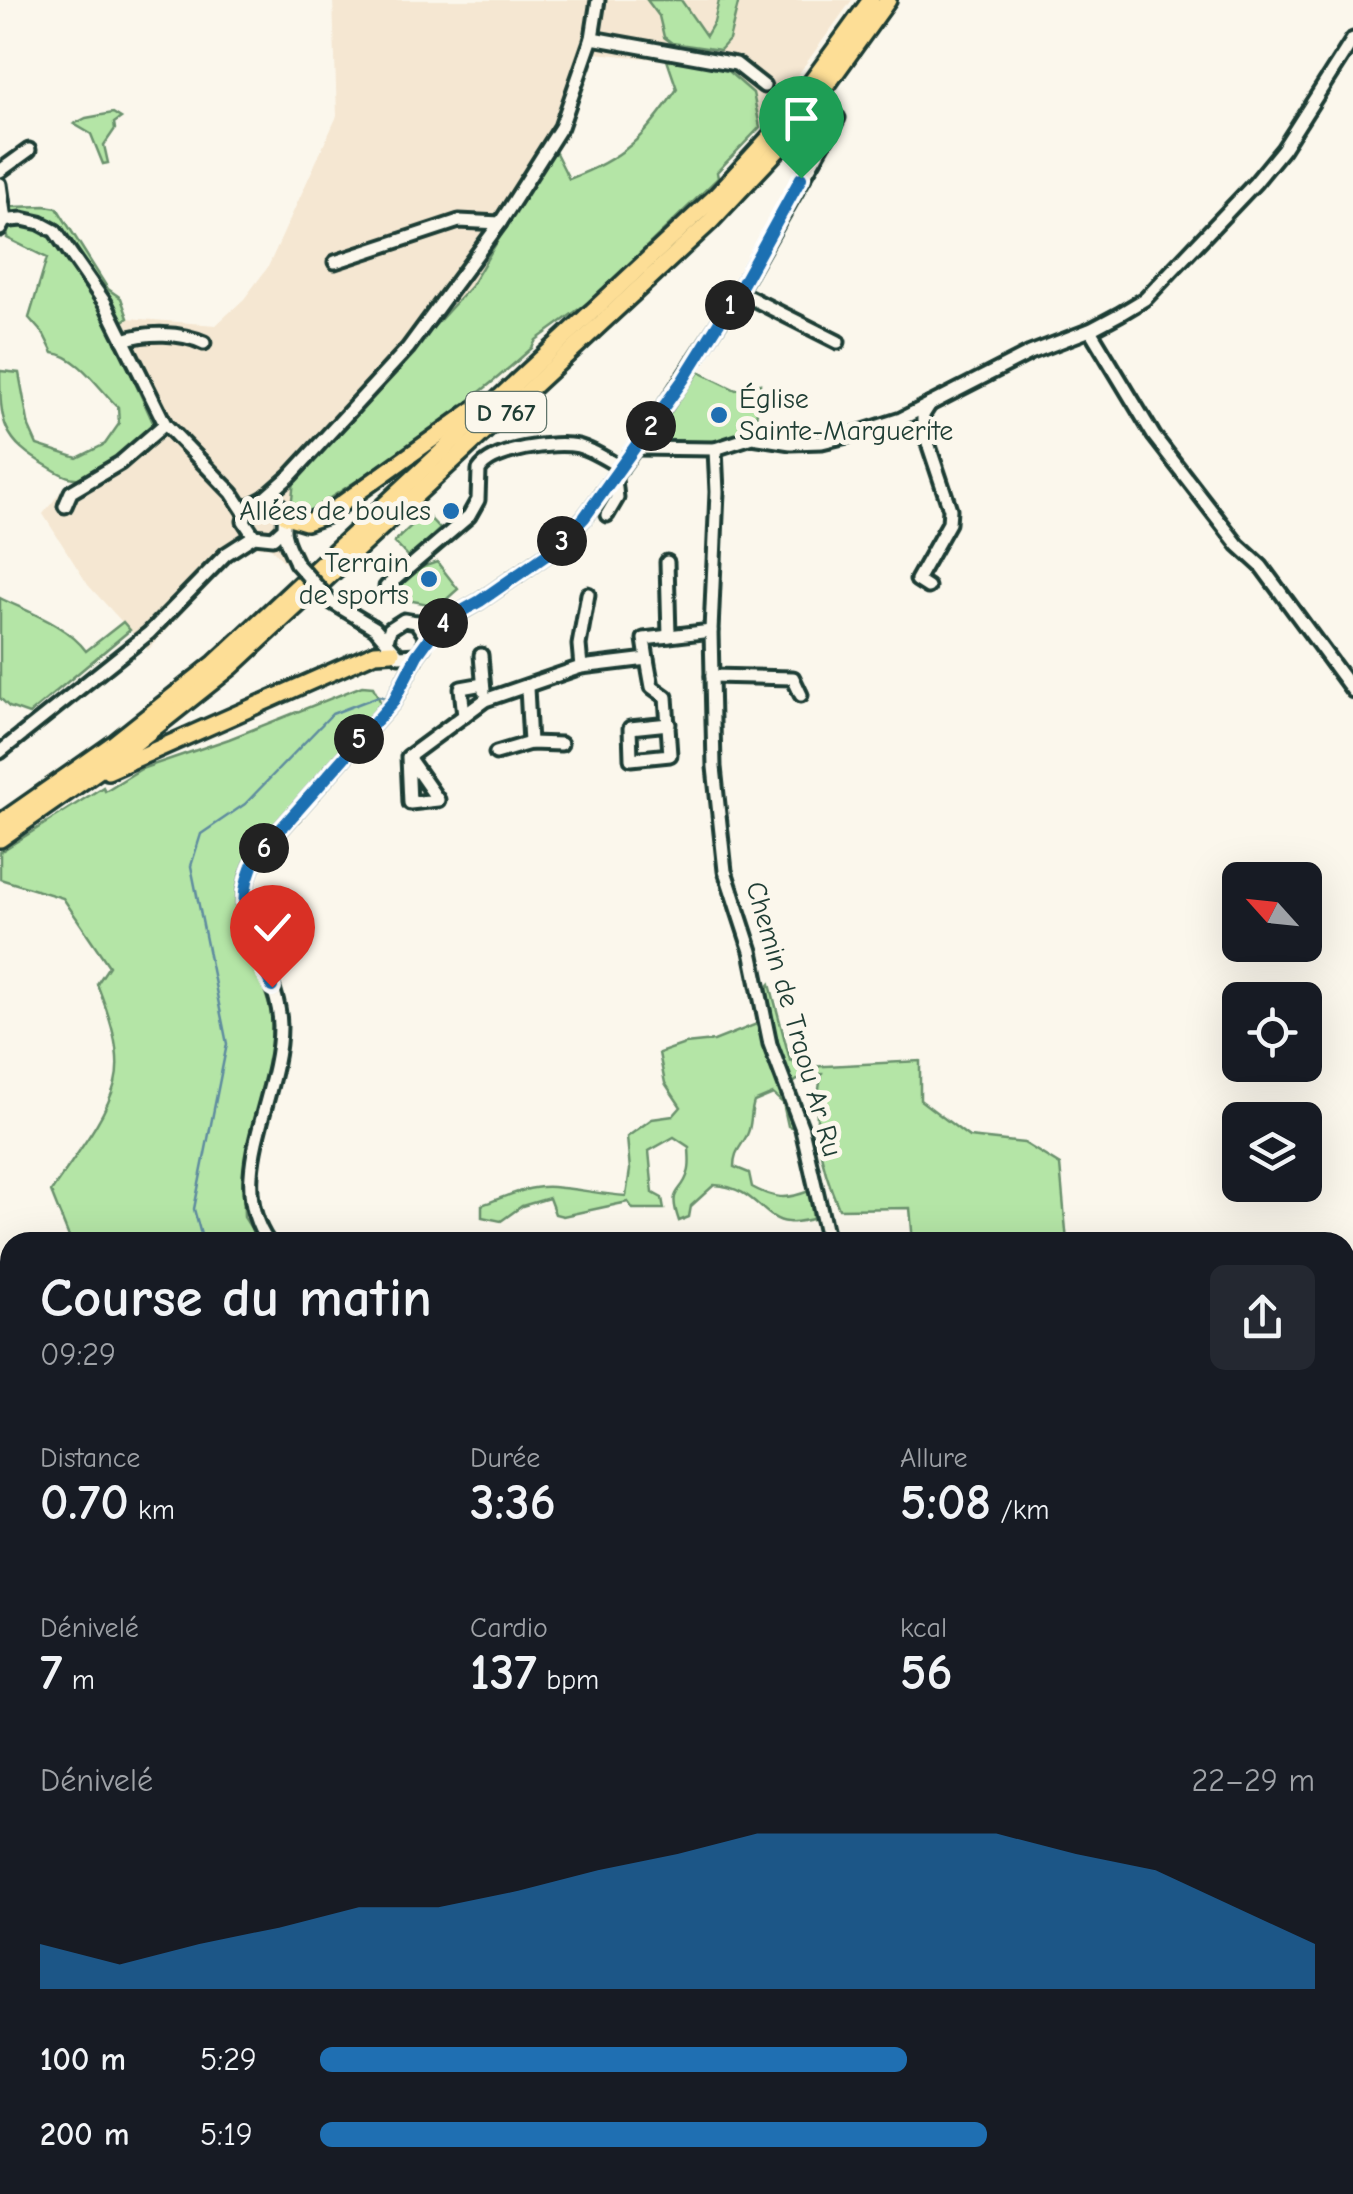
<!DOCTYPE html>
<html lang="fr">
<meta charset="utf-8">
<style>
body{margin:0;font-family:"Comic Neue",sans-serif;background:#242831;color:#f1f3f6;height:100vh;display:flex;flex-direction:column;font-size:38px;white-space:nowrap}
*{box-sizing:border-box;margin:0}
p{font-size:32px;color:#9ea1a6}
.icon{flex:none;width:55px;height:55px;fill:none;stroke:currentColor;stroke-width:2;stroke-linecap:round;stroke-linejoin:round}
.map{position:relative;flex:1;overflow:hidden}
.drawer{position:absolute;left:0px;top:1232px;width:1355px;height:962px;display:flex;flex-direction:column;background:#171b24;border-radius:30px 30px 0 0;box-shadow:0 10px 40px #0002}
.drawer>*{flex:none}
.needle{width:65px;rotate:297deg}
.fabs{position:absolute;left:1222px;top:862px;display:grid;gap:20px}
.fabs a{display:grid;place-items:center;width:100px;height:100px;border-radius:15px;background:#171b24;box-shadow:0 10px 40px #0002;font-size:50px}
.pin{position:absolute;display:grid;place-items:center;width:85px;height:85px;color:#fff;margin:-102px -42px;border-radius:50% 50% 50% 0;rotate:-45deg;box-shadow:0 0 10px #0007}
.pin .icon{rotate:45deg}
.km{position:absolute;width:50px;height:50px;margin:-25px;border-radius:50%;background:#222;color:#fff;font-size:28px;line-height:50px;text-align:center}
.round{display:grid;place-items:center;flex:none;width:105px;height:105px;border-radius:15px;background:#242831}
.head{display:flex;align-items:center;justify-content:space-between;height:170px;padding:0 40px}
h1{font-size:55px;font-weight:700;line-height:75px}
.figures{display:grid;grid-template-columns:repeat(3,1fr);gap:15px;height:170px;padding:10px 40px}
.figures div{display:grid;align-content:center}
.figures b{font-size:50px;font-weight:700}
.figures small{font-size:28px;font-weight:400}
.figures p{font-size:28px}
.chart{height:280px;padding:20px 40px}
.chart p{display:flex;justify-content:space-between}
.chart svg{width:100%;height:180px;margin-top:10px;fill:#1f6fb2;opacity:.7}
ul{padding:0 40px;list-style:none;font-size:32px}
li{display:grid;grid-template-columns:160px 120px 1fr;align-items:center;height:75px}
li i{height:25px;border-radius:12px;background:#1f6fb2}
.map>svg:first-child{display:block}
.built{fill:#f5e7d2}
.green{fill:#b4e5a6;stroke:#6a916d;stroke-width:2.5}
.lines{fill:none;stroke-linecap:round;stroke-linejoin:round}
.stream{stroke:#5e8c9f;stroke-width:2.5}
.river{stroke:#88c0e6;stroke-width:18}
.minor-casing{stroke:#1f3d34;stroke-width:19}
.highway-casing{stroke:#1f3d34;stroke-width:22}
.minor{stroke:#fbf7ec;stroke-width:11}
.highway{stroke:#fdde96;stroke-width:15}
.minor-bridge-casing{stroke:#1f3d34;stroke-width:19;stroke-linecap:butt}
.minor-bridge{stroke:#fbf7ec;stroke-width:11}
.route-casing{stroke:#fff;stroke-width:20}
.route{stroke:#1f6fb2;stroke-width:12}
.poi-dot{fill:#1f6fb2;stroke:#fbf7ec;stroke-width:4}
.labels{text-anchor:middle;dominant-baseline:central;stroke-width:10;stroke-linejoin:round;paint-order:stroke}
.shield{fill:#fbf7ec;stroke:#61756b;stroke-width:2.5}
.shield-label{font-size:25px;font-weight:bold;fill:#1f3d34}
.poi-label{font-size:28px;fill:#1f3d34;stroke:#fbf7ec;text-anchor:end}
.street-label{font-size:28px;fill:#1f3d34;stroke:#fbf7ec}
</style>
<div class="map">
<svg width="1353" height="2194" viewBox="0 0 1353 2194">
<rect width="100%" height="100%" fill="#fbf7ec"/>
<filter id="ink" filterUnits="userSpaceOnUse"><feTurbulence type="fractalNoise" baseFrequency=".01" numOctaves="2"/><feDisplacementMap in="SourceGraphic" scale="20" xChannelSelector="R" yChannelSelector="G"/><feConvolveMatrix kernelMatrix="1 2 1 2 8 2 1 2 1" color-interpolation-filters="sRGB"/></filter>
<g filter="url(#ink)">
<polygon class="built" points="333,0 852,0 760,127 753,93 722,66 596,53 561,134 471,286 294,480 289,527 305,558 292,570 271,548 251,546 241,549 148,650 88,585 43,514 63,489 117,460 144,396 111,329 128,318 216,325 244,299 268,267 337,116"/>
<g class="green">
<polygon points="681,0 706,36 714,22 719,0 739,0 729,40 720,50 672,43 664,37 659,16 647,0"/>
<path d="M 667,60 L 722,66 L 753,93 L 760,127 L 717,172 L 718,178 L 590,301 L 536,340 L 532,348 C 463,410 386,464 306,513 L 291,509 L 294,480 L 471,286 L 553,147 L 569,179 C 624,158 644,138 677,89 Z"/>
<polygon points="113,113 121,118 114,123 115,129 104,145 108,163 103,164 91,134 74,124 86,118"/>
<path d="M 45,206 L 57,208 L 108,289 L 121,298 L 128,318 L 111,329 L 155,427 C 135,444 112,469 85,477 C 71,481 61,474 49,467 C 2,441 0,422 0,371 L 19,373 L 29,427 L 37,445 L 77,458 L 105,444 L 119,424 L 118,407 C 100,390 79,356 53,353 L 44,335 L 29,318 L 47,258 L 7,238 L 12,207 Z"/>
<polygon points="699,372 736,390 760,384 755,429 710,443 661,444 655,435"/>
<polygon points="425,513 440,529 409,558 394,542"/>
<polygon points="437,562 458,589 439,606 402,599 393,594 417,569"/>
<path d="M 0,598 C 28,612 67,625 86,651 L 123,622 L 130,630 L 29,714 L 9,707 L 0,698 Z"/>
<path d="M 362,686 L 373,687 L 382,705 L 245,861 L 237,906 L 272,1014 L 271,1051 L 259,1119 L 243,1176 L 244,1217 L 260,1242 L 71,1242 L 51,1192 C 71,1161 106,1119 115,1083 C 123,1053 108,1012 97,984 L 109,966 L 63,898 L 0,879 L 0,852 L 103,787 L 105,791 L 141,769 L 229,739 Z"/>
<path d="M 770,984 L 790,1060 L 807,1067 L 920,1061 L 920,1100 L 969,1137 L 1024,1143 L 1060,1165 L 1067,1242 L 913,1242 L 910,1208 L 839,1209 C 820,1164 810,1121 822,1074 L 805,1075 L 781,1091 L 795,1128 L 788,1126 L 783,1103 L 773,1094 L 754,1102 C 750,1113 752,1126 747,1135 C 740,1149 734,1151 734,1167 L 749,1173 L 752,1187 C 774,1199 786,1200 809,1191 L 813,1219 C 806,1220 795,1223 788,1222 C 762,1220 756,1187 714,1185 L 691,1206 L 689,1217 L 679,1221 C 667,1187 682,1195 688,1173 C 691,1166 689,1154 689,1147 L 674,1137 L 649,1151 L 653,1193 L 662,1198 L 664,1209 L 633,1209 L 628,1202 L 563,1216 L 555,1214 L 549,1198 L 522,1206 L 501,1221 L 482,1217 L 482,1205 C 504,1197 529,1185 553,1187 C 577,1189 601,1194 626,1196 L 630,1170 L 627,1137 L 652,1119 L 673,1116 L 681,1107 L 665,1083 L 659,1053 L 685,1044 L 714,1041 L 757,1024 L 754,1005 Z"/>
<path d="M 4,1514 L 10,1514 L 10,1541 L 3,1565 L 10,1590 L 9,1683 C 0,1630 0,1579 0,1526 Z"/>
<polygon points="1345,1657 1353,1665 1353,2194 1173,2194 1178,2185 1345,2185"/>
<polygon points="10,1874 10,2036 0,2047 0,1882"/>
</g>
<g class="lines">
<polyline class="stream" points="203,1242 194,1209 227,1044 191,866 201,834 245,804 332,714 379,696 386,698"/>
<polyline class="river" points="1345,1918 1353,1943"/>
<defs>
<g id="minor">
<polyline points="592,38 736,64 764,86"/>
<polyline points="0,171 29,150"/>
<polyline points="0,184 5,220 0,229"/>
<polyline points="0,221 22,219 40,223 55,231 105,303 165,424 232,493 245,513"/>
<polyline points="335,262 459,221 500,223"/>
<polyline points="739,292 838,342"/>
<polyline points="1090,330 1154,436 1238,545 1261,566 1353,691"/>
<path d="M 123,340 C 148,332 180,332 204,343"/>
<polyline points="636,448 715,449 752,437 791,443 822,442 851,435 901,419 1030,353 1090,330 1120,314 1145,299 1255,183 1283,149 1353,39"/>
<polyline points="715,449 717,492 711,631 714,767 725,871 751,951 770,1044 802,1129 828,1242"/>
<polyline points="265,498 290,476 408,348 500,223 561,127 592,38 598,0"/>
<polyline points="65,506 71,492 120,463 165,424"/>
<polyline points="607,515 617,498 615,479"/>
<path d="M 284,528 L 273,538 L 254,536 L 244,521 L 248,507 L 265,498 L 280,505 C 286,516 284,519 284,530 C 284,541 292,553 296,563"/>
<polyline points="667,562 669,636"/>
<path d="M 386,587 L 469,516 L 478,500 L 479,470 C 492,449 555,441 578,446 C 593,450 608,460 621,468"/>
<polyline points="928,587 917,580 949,523 950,509 923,428 923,415 930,404"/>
<polyline points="330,601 375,628 399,656 417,655 424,646 425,635 416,622 404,620 390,629 387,640"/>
<polyline points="416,622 445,621 480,601 555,549 584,518 650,428 732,303 838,118"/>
<polyline points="481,655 484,691"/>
<polyline points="647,659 652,687 666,697 670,755 631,759 630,728 669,724"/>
<polyline points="581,667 579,645 588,594"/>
<polyline points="712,676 793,678 801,695"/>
<polyline points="527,688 530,743"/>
<polyline points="464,716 461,688 483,684"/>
<polyline points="0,752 149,633 226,554 254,536"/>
<polyline points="496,753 530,743 561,744"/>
<polyline points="408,757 410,803 438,800 408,757 485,700 581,667 647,659 644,639 711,631"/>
<path d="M 268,1242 C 223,1177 280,1099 280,1026 C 279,961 218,925 257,856 L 393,702 L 417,655"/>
<polyline points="1345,1274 1353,1270"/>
<polyline points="0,1696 10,1698"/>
<polyline points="968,2185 979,2194"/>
<polyline points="594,2194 597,2185"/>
</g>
<g id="highway">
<polyline points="286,516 306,522 326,515 480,405"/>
<polyline points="108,771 375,653 392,652"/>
<polyline points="0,823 113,744 215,663 716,196 778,128 871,0"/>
<polyline points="0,839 119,756 231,667 710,222 788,139 888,0"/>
</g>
</defs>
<use href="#minor" class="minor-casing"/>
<use href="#highway" class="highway-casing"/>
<use href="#minor" class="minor"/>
<use href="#highway" class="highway"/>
<defs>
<polyline id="minor-bridge" points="296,563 330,601"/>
</defs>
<use href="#minor-bridge" class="minor-bridge-casing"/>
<use href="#minor-bridge" class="minor-bridge"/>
</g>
</g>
<g class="lines" filter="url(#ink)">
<defs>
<path id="route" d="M 272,987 C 251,941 230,905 257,856 L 393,702 L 417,655 L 433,633 L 446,620 L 480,601 L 555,549 L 584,518 L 683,380 L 738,292 L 801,178"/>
</defs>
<use href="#route" class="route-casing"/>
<use href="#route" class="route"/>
</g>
<g class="poi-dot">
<circle cx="719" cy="415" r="10"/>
<circle cx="451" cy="511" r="10"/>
<circle cx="429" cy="579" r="10"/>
</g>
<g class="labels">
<rect class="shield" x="466" y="392" width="80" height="40" rx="8"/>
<g class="shield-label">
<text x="506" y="412">D 767</text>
</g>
<g class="poi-label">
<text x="739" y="399" text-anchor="start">Église<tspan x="739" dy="32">Sainte-Marguerite</tspan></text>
<text x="431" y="511">Allées de boules</text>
<text x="409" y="563">Terrain<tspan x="409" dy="32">de sports</tspan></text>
</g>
<g class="street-label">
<text transform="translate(794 1019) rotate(74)">Chemin de Traou Ar Ru</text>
</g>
</g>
</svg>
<div class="fabs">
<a><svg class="needle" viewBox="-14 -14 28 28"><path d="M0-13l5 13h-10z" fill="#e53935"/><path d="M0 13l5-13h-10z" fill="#9ea1a6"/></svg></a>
<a><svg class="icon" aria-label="locate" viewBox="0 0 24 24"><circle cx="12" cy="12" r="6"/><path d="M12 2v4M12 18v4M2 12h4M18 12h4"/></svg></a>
<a><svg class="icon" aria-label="layers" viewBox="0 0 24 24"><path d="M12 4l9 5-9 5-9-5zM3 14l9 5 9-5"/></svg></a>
</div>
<div class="pin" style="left:801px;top:178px;background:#1e9e55"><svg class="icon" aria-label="arrive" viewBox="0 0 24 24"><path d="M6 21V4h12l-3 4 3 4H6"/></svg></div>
<div class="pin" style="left:272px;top:987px;background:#d93025"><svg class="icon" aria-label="check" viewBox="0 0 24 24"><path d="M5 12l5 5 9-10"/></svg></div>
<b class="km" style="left:730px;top:305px">1</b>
<b class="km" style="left:651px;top:426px">2</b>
<b class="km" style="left:562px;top:541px">3</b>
<b class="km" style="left:443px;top:623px">4</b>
<b class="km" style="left:359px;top:739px">5</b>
<b class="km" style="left:264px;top:848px">6</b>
<section class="drawer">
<div class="head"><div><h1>Course du matin</h1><p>09:29</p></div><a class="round"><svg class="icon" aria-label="share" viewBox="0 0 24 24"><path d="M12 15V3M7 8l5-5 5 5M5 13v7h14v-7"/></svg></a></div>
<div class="figures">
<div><p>Distance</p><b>0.70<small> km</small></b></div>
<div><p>Durée</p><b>3:36</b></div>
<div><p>Allure</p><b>5:08<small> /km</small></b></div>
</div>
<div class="figures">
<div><p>Dénivelé</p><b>7<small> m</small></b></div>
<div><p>Cardio</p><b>137<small> bpm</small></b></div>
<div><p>kcal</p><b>56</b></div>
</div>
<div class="chart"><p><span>Dénivelé</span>22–29 m</p>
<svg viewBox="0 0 160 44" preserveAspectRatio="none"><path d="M0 44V33L10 38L20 33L30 29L40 24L50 24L60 20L70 15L80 11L90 6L100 6L110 6L120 6L130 11L140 15L150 24L160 33V44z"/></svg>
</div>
<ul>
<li><b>100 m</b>5:29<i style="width:59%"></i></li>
<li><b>200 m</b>5:19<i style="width:67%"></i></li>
</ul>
</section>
</div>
